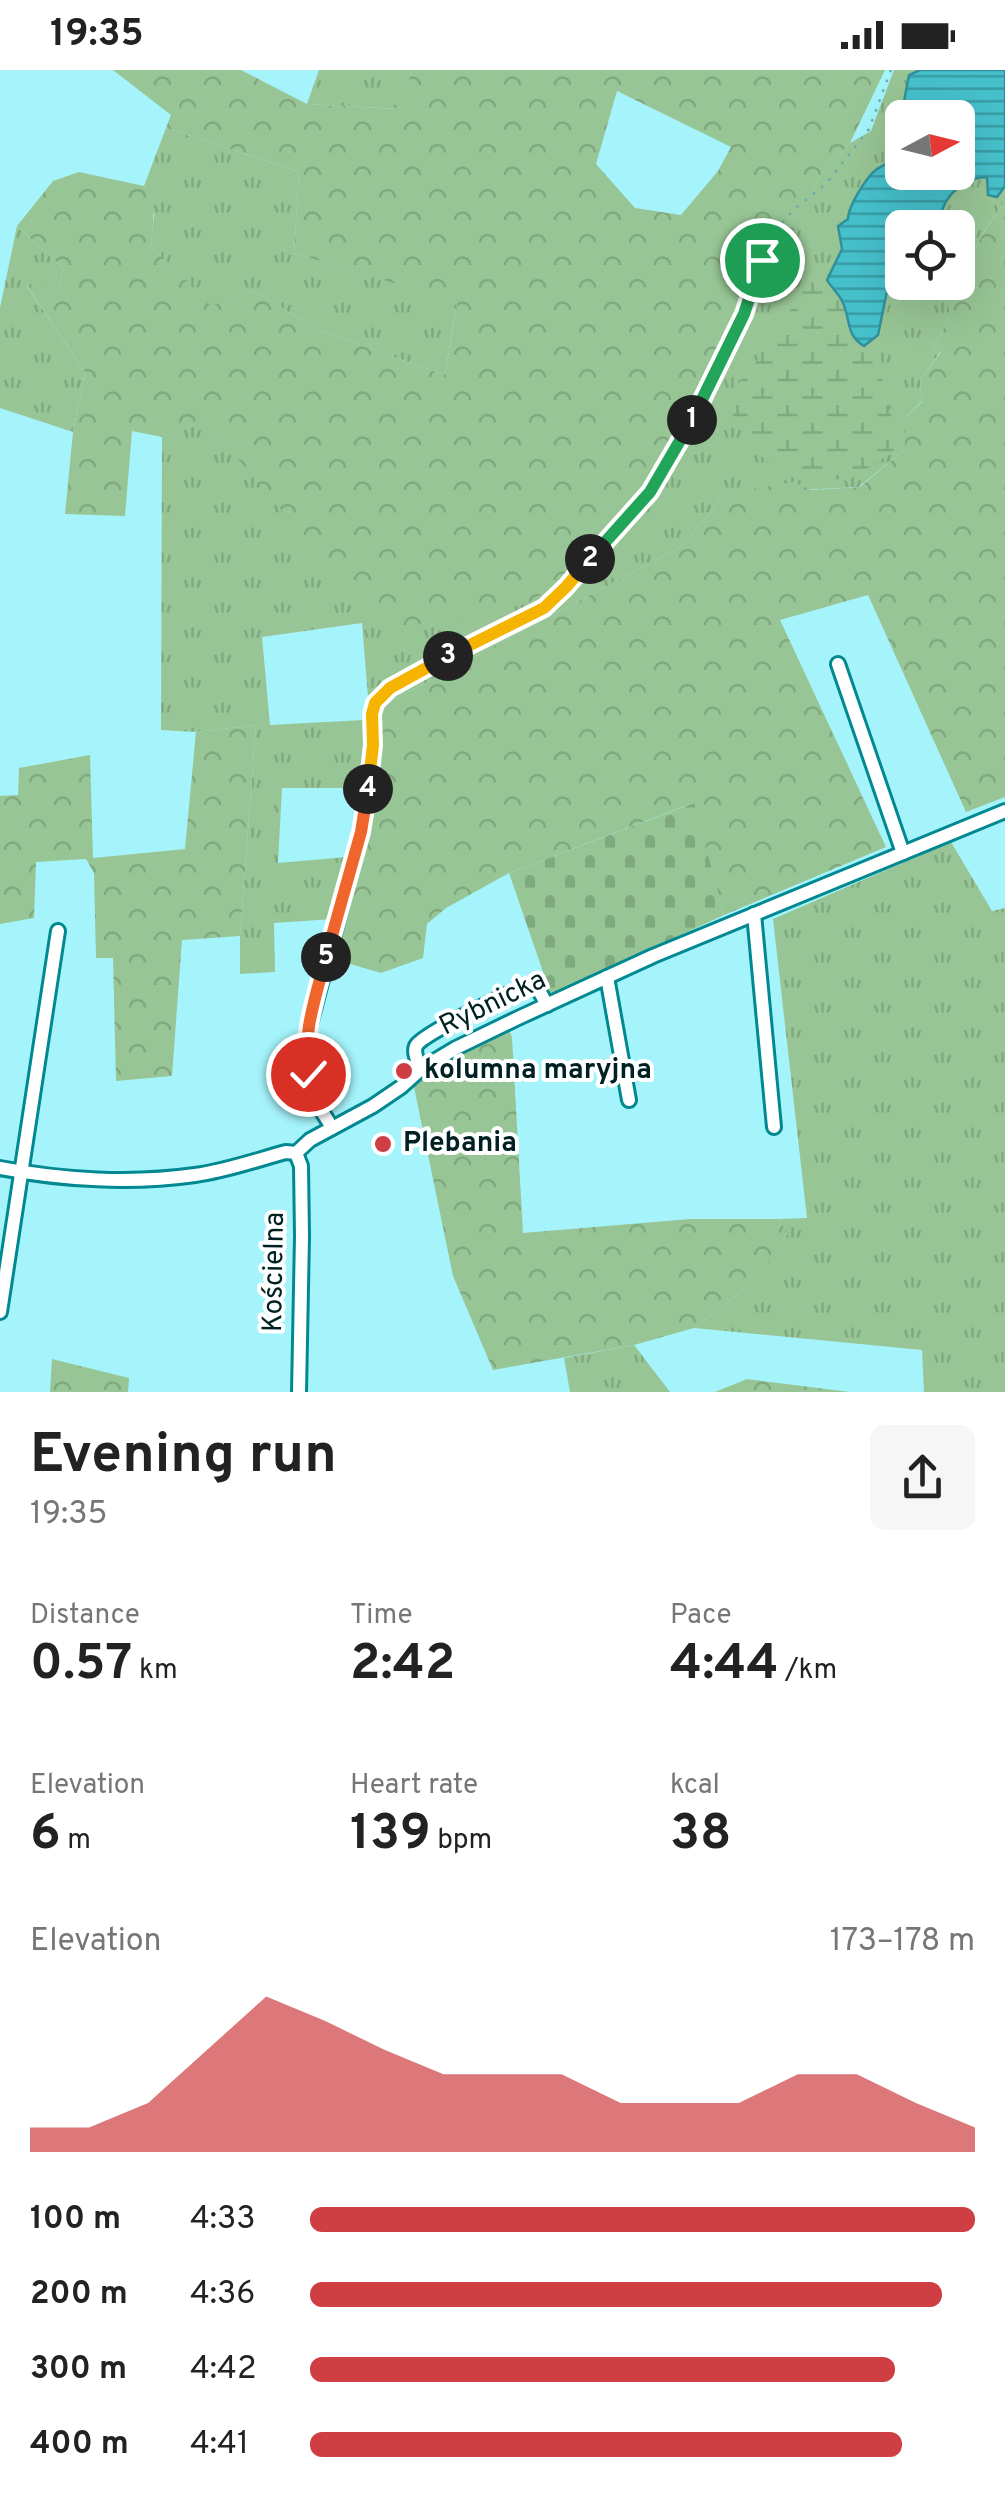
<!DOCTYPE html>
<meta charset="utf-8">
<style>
body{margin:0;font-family:Overpass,sans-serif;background:#f6f6f6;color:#222;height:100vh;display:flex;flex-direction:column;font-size:38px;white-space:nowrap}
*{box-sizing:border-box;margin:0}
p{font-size:32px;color:#767676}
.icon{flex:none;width:55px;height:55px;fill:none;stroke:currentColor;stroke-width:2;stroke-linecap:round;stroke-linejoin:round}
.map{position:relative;height:1322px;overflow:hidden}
.panel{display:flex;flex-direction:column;background:#fff;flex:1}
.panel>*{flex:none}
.needle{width:65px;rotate:83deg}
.fabs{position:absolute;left:885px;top:30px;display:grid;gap:20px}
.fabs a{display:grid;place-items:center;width:90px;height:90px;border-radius:15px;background:#fff;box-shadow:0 10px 40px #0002;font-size:50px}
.pin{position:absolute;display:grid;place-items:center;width:85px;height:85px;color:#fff;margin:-42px;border:5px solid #fff;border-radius:50%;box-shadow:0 2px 10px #0007}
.km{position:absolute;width:50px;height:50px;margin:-25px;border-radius:50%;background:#222;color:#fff;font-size:28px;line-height:50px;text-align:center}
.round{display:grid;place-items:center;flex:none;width:105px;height:105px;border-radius:15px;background:#f6f6f6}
.headline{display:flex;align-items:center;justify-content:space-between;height:170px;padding:0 30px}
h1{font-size:55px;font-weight:700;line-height:75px}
.stats{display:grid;grid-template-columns:repeat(3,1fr);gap:15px;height:170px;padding:10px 30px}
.stats div{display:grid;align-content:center}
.stats b{font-size:50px;font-weight:700}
.stats small{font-size:28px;font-weight:400}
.stats p{font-size:28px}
.chart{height:280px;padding:20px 30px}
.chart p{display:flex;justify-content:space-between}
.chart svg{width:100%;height:180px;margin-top:10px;fill:#ce3e43;opacity:.7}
ul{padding:0 30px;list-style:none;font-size:32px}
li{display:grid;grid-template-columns:160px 120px 1fr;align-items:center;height:75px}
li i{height:25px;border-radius:12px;background:#ce3e43}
.status{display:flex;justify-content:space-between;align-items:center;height:70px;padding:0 50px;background:#fff;direction:ltr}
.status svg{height:28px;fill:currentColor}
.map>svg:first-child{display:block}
.grass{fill:url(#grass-tufts)}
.forest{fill:url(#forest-crowns);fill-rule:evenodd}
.wetland{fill:url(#wetland-marsh)}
.cemetery{fill:url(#cemetery-stones)}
.water{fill:url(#water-rules);stroke:#31919a;stroke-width:2.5}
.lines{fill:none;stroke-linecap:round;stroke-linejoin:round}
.minor-casing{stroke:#028891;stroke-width:18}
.path{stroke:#6baab0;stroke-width:2.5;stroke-dasharray:2.5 8;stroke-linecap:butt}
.minor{stroke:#fff;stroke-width:12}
.split-1-casing{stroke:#fff;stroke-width:20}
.split-2-casing{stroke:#fff;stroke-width:20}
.split-3-casing{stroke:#fff;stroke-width:20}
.split-4-casing{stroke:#fff;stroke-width:20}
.split-5-casing{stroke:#fff;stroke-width:20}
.split-6-casing{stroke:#fff;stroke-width:20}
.split-1{stroke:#22a559;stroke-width:12}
.split-2{stroke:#22a559;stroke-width:12}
.split-3{stroke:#f5b400;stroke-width:12}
.split-4{stroke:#f5b400;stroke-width:12}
.split-5{stroke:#f0652b;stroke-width:12}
.split-6{stroke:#f0652b;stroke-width:12}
.poi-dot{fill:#ce3e43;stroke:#fff;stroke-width:4}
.labels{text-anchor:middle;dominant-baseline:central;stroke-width:8;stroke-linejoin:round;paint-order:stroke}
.street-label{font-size:28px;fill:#002124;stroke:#fff}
.poi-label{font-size:28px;font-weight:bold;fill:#002124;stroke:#fff;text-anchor:start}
</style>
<div class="status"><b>19:35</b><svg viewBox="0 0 49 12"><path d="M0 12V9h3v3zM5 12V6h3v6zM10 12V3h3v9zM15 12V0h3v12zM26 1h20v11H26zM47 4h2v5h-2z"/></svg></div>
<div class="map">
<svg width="1005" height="1322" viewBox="0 0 1005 1322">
<defs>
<pattern id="grass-tufts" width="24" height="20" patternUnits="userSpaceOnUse" patternTransform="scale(2.5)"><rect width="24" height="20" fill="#98c595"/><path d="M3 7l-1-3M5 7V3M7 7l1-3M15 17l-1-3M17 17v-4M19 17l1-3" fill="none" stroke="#81a980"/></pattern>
<pattern id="forest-crowns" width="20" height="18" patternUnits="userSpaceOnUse" patternTransform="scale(2.5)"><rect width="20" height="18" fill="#98c595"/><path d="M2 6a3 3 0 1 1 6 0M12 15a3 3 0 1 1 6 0" fill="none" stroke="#81a980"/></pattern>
<pattern id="wetland-marsh" width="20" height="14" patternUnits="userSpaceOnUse" patternTransform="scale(2.5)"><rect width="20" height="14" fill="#98c595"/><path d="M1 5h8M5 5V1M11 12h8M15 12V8" fill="none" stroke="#81a980"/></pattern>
<pattern id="cemetery-stones" width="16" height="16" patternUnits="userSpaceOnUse" patternTransform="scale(2.5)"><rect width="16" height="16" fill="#98c595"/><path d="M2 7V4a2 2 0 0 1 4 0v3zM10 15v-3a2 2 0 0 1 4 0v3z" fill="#81a980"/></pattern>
<pattern id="water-rules" width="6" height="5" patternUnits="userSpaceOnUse" patternTransform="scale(2.5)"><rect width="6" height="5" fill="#46c1cc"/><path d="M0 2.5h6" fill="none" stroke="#389ca5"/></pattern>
</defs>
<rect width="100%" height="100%" fill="#a5f4fb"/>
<g class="grass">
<polygon points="319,0 413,0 396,39 307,34"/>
<path d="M 894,0 L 920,0 L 909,5 L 910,41 L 907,47 L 902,48 C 902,58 905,71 902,81 C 898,93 885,93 876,100 C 864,109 850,135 848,149 L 838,156 C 841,174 844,183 832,198 L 878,265 L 892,197 L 902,171 L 902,212 L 956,213 L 950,224 L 949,248 L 934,277 L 941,281 L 920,310 L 922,331 L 905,348 L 905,379 L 859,417 L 724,424 L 684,475 L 380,637 L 374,628 L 368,627 L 362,553 L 262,567 L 270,655 L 364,650 L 366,639 L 368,647 L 366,718 L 282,718 L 278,793 L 347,787 L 358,750 L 333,849 L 274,853 L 275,902 L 240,904 L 240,866 L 256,655 L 196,662 L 161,660 L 162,367 L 196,350 L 226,375 L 611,456 L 643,420 L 742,234 L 755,191 L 782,142 L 814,120 L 820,105 L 850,73 L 871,61 Z"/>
<polygon points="166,58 299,102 294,183 457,231 445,305 321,261 253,221 211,237 151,176 154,145 144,116"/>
<polygon points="987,107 988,125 997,127 1005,116 1005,131 986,158 958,211 958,158 915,158 940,145 947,129 959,118 975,108"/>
<polygon points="17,156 63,198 59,220 26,215 85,302 73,362 0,338 0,238"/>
<polygon points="951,772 992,841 1005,838 1005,1322 924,1322 922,1280 694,1258 740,1223 787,1164 779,1149 807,1148 773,849"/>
<polygon points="634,1275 670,1322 570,1322 564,1288"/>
</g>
<g class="forest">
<path d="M 113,0 L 241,0 L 307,34 L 395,39 L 413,0 L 885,0 L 850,73 L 820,105 L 814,120 L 782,143 L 755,191 L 742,234 L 681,361 L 657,395 L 643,420 L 569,506 L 527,534 L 405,557 L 355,527 L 226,375 L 196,351 L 162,367 L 132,361 L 125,446 L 65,444 L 73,362 L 85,302 L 25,213 L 59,220 L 63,198 L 17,156 L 53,111 L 79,102 L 144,116 C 157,135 153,155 151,176 L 211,236 L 253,221 L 321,261 L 445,305 L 457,232 L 294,183 L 299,102 L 166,58 L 171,45 ZM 617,21 L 731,77 L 718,101 L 681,145 L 635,138 L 596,94 Z"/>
<polygon points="1005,131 1005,727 966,742 868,525 780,550 886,777 724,845 693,733 509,803 446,838 427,854 423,888 381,903 333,889 380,716 375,663 380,637 684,475 724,424 794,412 811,420 860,417 905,379 905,348 922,332 920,310 941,282 934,277 949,248 950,223 987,157"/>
<polygon points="256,655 240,866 182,870 172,1006 116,1011 113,888 96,888 94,803 86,789 36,792 34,848 0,854 0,726 18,725 19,698 90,685 93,788 185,779 196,662"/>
<polygon points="507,956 512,967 523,1163 690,1149 779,1149 787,1163 765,1197 740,1223 694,1258 634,1275 493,1300 453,1206 413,1012 422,1002"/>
<polygon points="52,1289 129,1308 128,1322 50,1322"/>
<polygon points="747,1309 850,1322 715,1322"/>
</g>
<polygon class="wetland" points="821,193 846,228 853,257 879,287 885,329 898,363 893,382 847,411 788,400 764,390 723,331 758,290"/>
<polygon class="cemetery" points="694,733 724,845 551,925 509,803"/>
<path class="water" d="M 920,0 L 1005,0 L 1005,116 L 997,127 L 988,125 L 987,107 C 973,107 955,117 947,130 C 945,132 941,143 940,145 C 932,154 913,158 902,158 L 902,171 L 892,197 L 878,265 L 864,276 C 845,265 851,248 842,231 C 839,224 831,217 827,210 L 842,179 L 838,156 L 848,149 C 848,137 866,107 877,99 C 888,91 897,93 902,79 L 902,102 L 958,102 L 958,48 L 907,47 L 910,41 L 903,37 L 909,5 Z"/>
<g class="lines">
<defs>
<g id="minor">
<polyline points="838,594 903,783"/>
<polyline points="754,844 774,1057"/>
<polyline points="607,907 629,1030"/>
<path d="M 421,999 C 418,992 413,983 416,976 C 421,964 515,920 531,915 L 536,915 L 547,935"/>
<path d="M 332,1058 C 328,1050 323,1044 319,1036 C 307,1014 305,987 308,962 L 361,762 L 370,703 L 373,675 L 372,643 L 375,633"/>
<polyline points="296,1083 301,1096 302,1166 299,1322"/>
<path d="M 0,1098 C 62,1110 132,1114 195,1105 C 226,1101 256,1090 286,1082 L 296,1083 L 310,1070 L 373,1036 L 401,1017 L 421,999 L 456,978 L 518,948 L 653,886 L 1005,741"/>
<polyline points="0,1242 58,861"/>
</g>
</defs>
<use href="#minor" class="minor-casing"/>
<polyline class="path" points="383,624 399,612 544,537 566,517 619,454 649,422 695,346 744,243 762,190 783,152 793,140 826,114 869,59 891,0"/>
<use href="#minor" class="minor"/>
</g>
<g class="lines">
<defs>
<polyline id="split-1" points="692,350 744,244 762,190"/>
<polyline id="split-2" points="590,489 650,422 692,350"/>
<polyline id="split-3" points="448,586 544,538 566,517 590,489"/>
<polyline id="split-4" points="368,719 373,675 372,644 375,633 390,618 448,586"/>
<polyline id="split-5" points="326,887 361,762 368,719"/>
<path id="split-6" d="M 308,1004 C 302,964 316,926 326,887"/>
</defs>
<use href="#split-1" class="split-1-casing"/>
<use href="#split-2" class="split-2-casing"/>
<use href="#split-3" class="split-3-casing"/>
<use href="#split-4" class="split-4-casing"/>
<use href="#split-5" class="split-5-casing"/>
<use href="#split-6" class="split-6-casing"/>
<use href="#split-1" class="split-1"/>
<use href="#split-2" class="split-2"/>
<use href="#split-3" class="split-3"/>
<use href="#split-4" class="split-4"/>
<use href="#split-5" class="split-5"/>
<use href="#split-6" class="split-6"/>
</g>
<g class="poi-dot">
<circle cx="404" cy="1001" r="10"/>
<circle cx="383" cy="1074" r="10"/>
</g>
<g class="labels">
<g class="street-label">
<text transform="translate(493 934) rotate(-26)">Rybnicka</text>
<text transform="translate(275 1202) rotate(-89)">Kościelna</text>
</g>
<g class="poi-label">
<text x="424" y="1001">kolumna maryjna</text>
<text x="403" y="1074">Plebania</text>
</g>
</g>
</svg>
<div class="fabs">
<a><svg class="needle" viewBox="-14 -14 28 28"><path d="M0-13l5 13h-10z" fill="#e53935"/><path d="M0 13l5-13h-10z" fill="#767676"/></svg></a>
<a><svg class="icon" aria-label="locate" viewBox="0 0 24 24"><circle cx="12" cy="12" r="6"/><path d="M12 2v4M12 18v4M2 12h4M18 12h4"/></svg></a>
</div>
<div class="pin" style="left:762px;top:190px;background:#1e9e55"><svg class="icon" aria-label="arrive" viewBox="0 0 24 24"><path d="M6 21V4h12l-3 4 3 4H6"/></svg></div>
<div class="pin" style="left:308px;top:1004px;background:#d93025"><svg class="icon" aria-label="check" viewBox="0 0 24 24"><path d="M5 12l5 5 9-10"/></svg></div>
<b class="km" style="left:692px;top:350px">1</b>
<b class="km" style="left:590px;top:489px">2</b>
<b class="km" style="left:448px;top:586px">3</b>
<b class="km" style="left:368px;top:719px">4</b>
<b class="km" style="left:326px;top:887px">5</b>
</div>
<section class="panel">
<div class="headline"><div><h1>Evening run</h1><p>19:35</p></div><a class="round"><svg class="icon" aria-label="share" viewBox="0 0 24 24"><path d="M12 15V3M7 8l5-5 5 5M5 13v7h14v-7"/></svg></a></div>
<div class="stats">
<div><p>Distance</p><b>0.57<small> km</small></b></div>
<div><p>Time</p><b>2:42</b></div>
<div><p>Pace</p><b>4:44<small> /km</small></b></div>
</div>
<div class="stats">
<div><p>Elevation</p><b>6<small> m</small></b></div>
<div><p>Heart rate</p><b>139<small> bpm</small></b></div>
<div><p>kcal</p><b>38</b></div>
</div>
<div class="chart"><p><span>Elevation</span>173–178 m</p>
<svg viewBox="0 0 160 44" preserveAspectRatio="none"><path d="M0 44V38L10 38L20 32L30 19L40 6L50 12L60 19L70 25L80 25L90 25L100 32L110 32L120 32L130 25L140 25L150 32L160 38V44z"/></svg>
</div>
<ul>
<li><b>100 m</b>4:33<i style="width:100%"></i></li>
<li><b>200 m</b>4:36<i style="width:95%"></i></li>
<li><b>300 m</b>4:42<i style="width:88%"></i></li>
<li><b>400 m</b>4:41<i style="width:89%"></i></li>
</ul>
</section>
